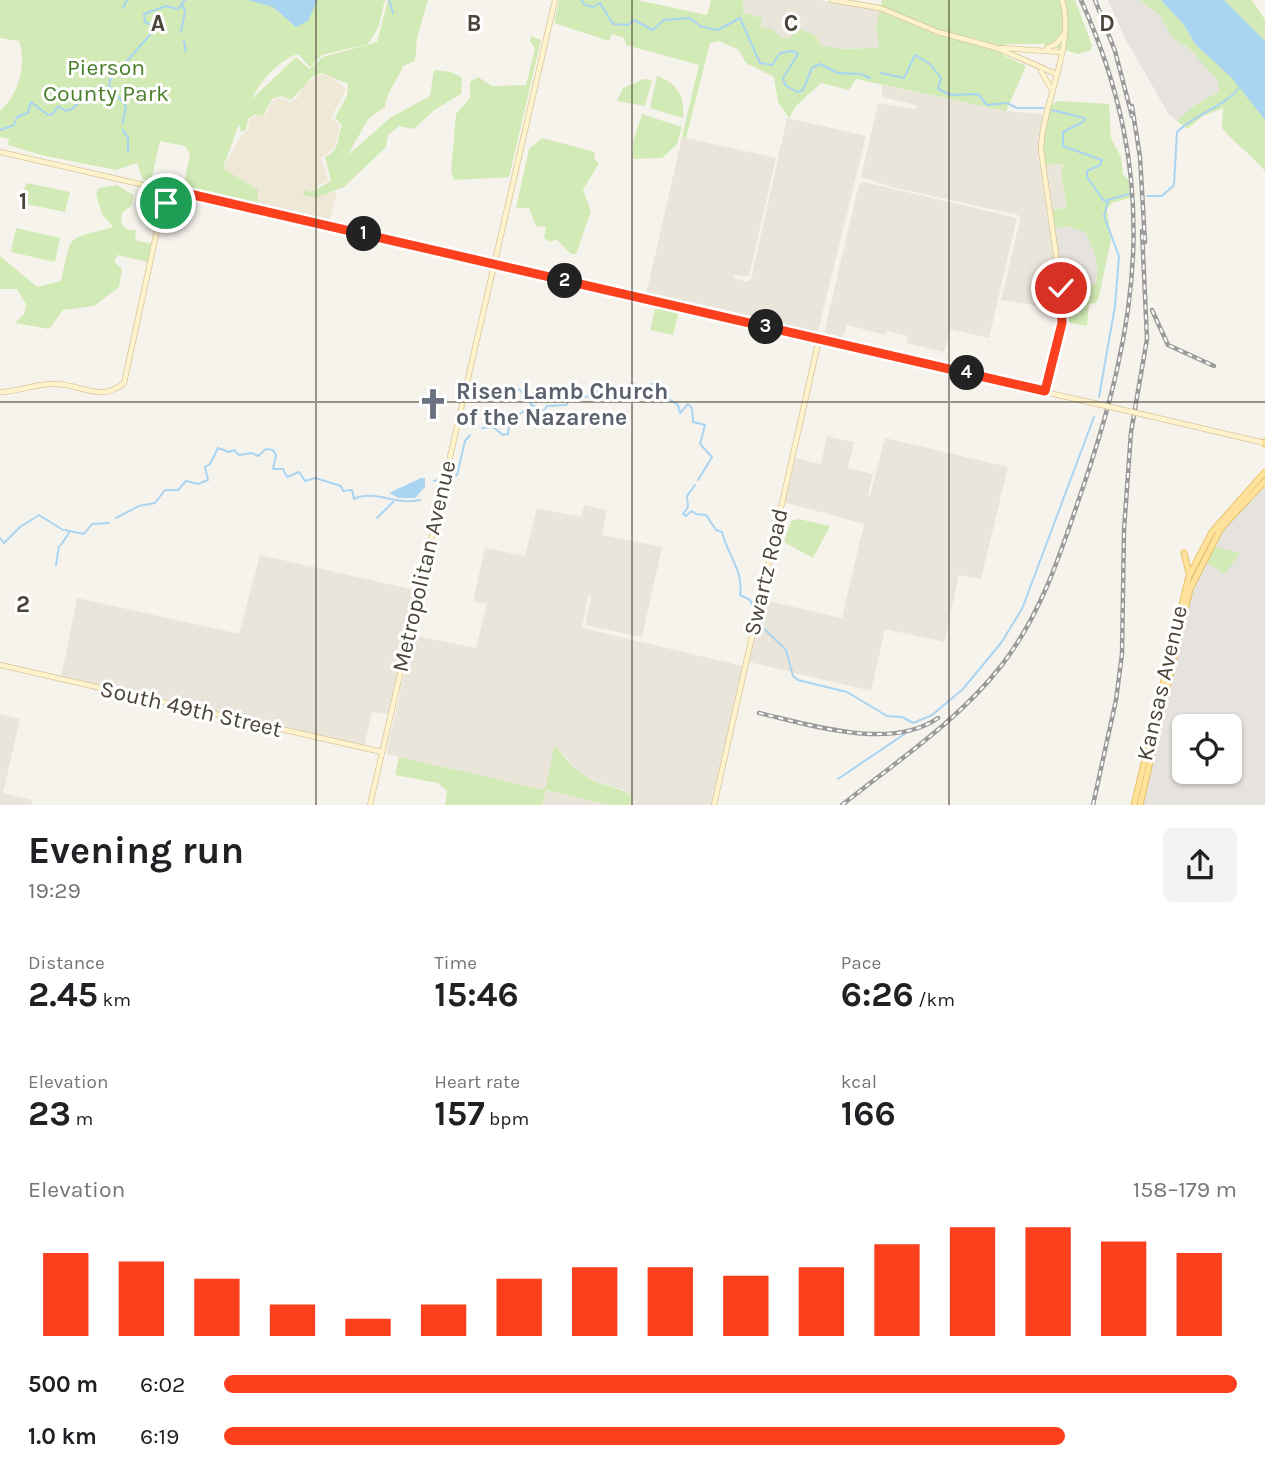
<!DOCTYPE html>
<meta charset="utf-8">
<style>
body{margin:0;font-family:Karla,sans-serif;background:#f2f2f2;color:#202124;height:100vh;display:flex;flex-direction:column;font-size:26px;white-space:nowrap}
*{box-sizing:border-box;margin:0}
p{font-size:23px;color:#757577}
.icon{flex:none;width:38px;height:38px;fill:none;stroke:currentColor;stroke-width:2;stroke-linecap:round;stroke-linejoin:round}
.map{position:relative;height:805px;overflow:hidden}
.details{display:flex;flex-direction:column;background:#fff;flex:1}
.details>*{flex:none}
.fabs{position:absolute;left:1172px;top:714px;display:grid;gap:14px}
.fabs a{display:grid;place-items:center;width:70px;height:70px;border-radius:10px;background:#fff;box-shadow:0 2px 5px #0004;font-size:35px}
.pin{position:absolute;display:grid;place-items:center;width:60px;height:60px;color:#fff;margin:-30px;border:4px solid #fff;border-radius:50%;box-shadow:0 2px 7px #0007}
.km{position:absolute;width:35px;height:35px;margin:-18px;border-radius:50%;background:#222;color:#fff;font-size:19px;line-height:35px;text-align:center}
.round{display:grid;place-items:center;flex:none;width:74px;height:74px;border-radius:10px;background:#f2f2f2}
.overview{display:flex;align-items:center;justify-content:space-between;height:119px;padding:0 28px}
h1{font-size:38px;font-weight:700;line-height:52px}
.figures{display:grid;grid-template-columns:repeat(3,1fr);gap:10px;height:119px;padding:7px 28px}
.figures div{display:grid;align-content:center}
.figures b{font-size:35px;font-weight:700}
.figures small{font-size:19px;font-weight:400}
.figures p{font-size:19px}
.chart{height:196px;padding:14px 28px}
.chart p{display:flex;justify-content:space-between}
.chart svg{width:100%;height:126px;margin-top:7px;stroke:#fc3f1d;stroke-width:6}
ul{padding:0 28px;list-style:none;font-size:23px}
li{display:grid;grid-template-columns:112px 84px 1fr;align-items:center;height:52px}
li i{height:18px;border-radius:9px;background:#fc3f1d}
.map>svg:first-child{display:block}
.residential{fill:#eae5da}
.industrial{fill:#e6e2dd;fill-rule:evenodd}
.education{fill:#efe8d6}
.green{fill:#d2eab5}
.water{fill:#a9d4f2}
.lines{fill:none;stroke-linecap:round;stroke-linejoin:round}
.stream{stroke:#a9d4f2;stroke-width:2}
.secondary-casing{stroke:#d6c79b;stroke-width:6}
.primary-casing{stroke:#e6c16a;stroke-width:7}
.secondary{stroke:#fff3cd;stroke-width:4.5}
.primary{stroke:#ffe39c;stroke-width:5}
.rail-casing{stroke:#9a9a9a;stroke-width:4.5}
.rail{stroke:#fff;stroke-width:2;stroke-dasharray:5;stroke-linecap:butt}
.secondary-bridge-casing{stroke:#d6c79b;stroke-width:6;stroke-linecap:butt}
.secondary-bridge{stroke:#fff3cd;stroke-width:4.5}
.route-casing{stroke:#fff;stroke-width:14}
.route{stroke:#fc3f1d;stroke-width:9}
.grid{fill:none;stroke:#4b4439;stroke-width:2;stroke-opacity:0.55}
.labels{text-anchor:middle;dominant-baseline:central;stroke-width:6;stroke-linejoin:round;paint-order:stroke}
.park-label{font-size:23px;fill:#4a7f2a;stroke:#fff}
.worship-label{font-size:23px;font-weight:bold;fill:#5b616d;stroke:#fff;text-anchor:start}
.street-label{font-size:23px;fill:#4b4439;stroke:#fff}
.grid-label{font-size:23px;text-anchor:middle;font-weight:bold;fill:#4b4439;stroke:#fff;stroke-width:6;stroke-linejoin:round;paint-order:stroke}
</style>
<div class="map">
<svg width="1265" height="805" viewBox="0 0 1265 805">
<rect width="100%" height="100%" fill="#f6f3ec"/>
<g class="residential">
<polygon points="743,0 820,0 882,11 876,26 879,48 841,49 820,45 817,37 780,38 761,28 762,18 743,13"/>
<polygon points="882,85 1006,111 1043,114 1038,154 1061,305 1058,309 1001,300 1020,220 1018,215 892,187 861,177 878,103 916,109 916,105 882,97"/>
<polygon points="787,118 866,136 817,335 646,295 682,137 776,158 749,276 735,275 733,278 747,282 751,279"/>
<polygon points="1063,164 1061,175 1067,207 1051,211 1045,165"/>
<polygon points="864,182 1017,218 989,338 950,329 944,352 906,343 908,336 886,331 885,335 847,325 842,341 823,337 859,184"/>
<polygon points="827,436 854,442 848,468 873,474 868,495 870,496 885,438 1008,467 981,579 959,575 944,642 885,629 871,691 749,662 763,600 842,618 864,524 784,502 794,458 821,464"/>
<polygon points="584,505 607,510 602,535 662,547 642,637 585,625 591,596 588,595 582,628 743,666 712,805 630,805 632,797 624,790 597,782 578,772 556,746 545,790 608,805 542,805 545,790 386,754 413,635 476,648 487,603 473,602 485,548 525,556 537,508 581,517"/>
<polygon points="260,555 415,590 389,714 372,712 364,747 61,677 77,598 239,634"/>
<polygon points="0,714 20,719 3,793 32,800 31,805 0,805"/>
</g>
<g class="industrial">
<polygon points="1108,0 1139,0 1161,16 1172,38 1189,48 1218,81 1219,92 1195,105 1177,121 1168,113 1126,40"/>
<polygon points="1067,226 1085,232 1093,246 1098,273 1096,284 1064,291 1054,229"/>
<path d="M 1265,481 L 1265,805 L 1141,805 L 1190,589 L 1221,528 ZM 1185,726 L 1230,726 L 1230,772 L 1185,772 Z"/>
</g>
<polygon class="education" points="320,74 333,78 346,89 331,118 340,124 335,147 321,158 328,181 318,185 316,190 337,192 329,223 258,206 258,190 223,168 242,134 248,131 249,120 256,116 265,116 272,101 279,98 291,102 297,98 303,86"/>
<g class="green">
<path d="M 0,0 L 385,0 L 378,28 L 368,44 L 322,55 L 310,67 L 298,54 C 280,59 259,82 252,99 L 296,57 L 309,69 L 323,57 L 377,42 L 388,0 L 428,0 L 417,38 L 415,61 L 403,66 C 397,82 387,90 385,107 L 368,119 L 348,155 L 390,118 L 430,96 L 434,70 L 451,72 L 462,78 L 461,94 L 434,110 L 414,129 L 399,126 L 388,135 L 386,147 L 344,187 L 315,198 L 303,195 L 304,190 L 311,192 L 331,181 L 325,157 C 340,151 337,138 342,125 L 335,118 L 347,96 L 348,84 L 322,73 L 312,77 L 291,100 L 281,96 L 272,99 L 263,116 L 254,115 L 248,119 L 246,130 L 241,132 L 239,124 L 223,168 L 258,190 L 258,206 L 183,188 L 190,154 L 185,146 L 160,141 L 151,181 L 143,180 L 137,163 L 116,170 L 41,155 L 8,145 L 9,139 L 0,137 L 0,111 C 19,94 27,65 19,41 L 0,38 Z"/>
<polygon points="559,0 637,0 707,15 711,0 743,0 743,13 762,18 761,28 773,29 780,38 788,38 801,29 817,37 820,45 841,49 879,48 876,26 882,0 1075,0 1092,45 1091,50 1079,54 1043,44 1005,44 1003,55 1026,66 1006,111 856,79 849,90 821,83 796,106 789,118 778,102 774,77 746,63 739,50 719,41 710,43 686,138 682,137 699,65 626,45 624,38 612,34 609,41 554,23"/>
<path d="M 1139,0 L 1161,0 L 1184,25 L 1195,44 L 1233,78 L 1265,120 L 1265,171 C 1252,155 1235,144 1222,128 L 1223,108 L 1203,116 L 1187,129 L 1177,121 L 1195,105 L 1219,92 L 1218,81 L 1189,48 L 1172,38 L 1161,16 Z"/>
<polygon points="1224,0 1252,0 1265,20 1265,41"/>
<polygon points="531,36 541,40 509,177 454,180 451,172 456,114 470,98 470,82 478,77 492,86 526,85 535,48 530,42"/>
<path d="M 657,76 C 677,83 685,96 683,118 L 650,108 Z"/>
<polygon points="644,79 652,80 645,106 617,101 623,88"/>
<path d="M 1057,101 L 1109,104 L 1111,138 L 1121,157 L 1123,174 L 1129,181 L 1130,198 L 1112,203 L 1107,210 L 1111,239 L 1099,297 L 1096,303 L 1089,304 L 1087,326 L 1066,322 L 1064,291 L 1096,284 C 1100,265 1094,248 1085,232 L 1067,226 L 1054,229 L 1051,211 L 1067,207 L 1061,175 L 1063,164 L 1045,165 L 1043,139 L 1051,105 Z"/>
<polygon points="642,114 682,127 677,144 662,158 633,159 633,142"/>
<polygon points="542,138 595,152 594,160 599,163 583,190 591,211 576,254 571,254 556,239 551,242 544,238 546,227 536,226 529,208 516,208 529,149"/>
<polygon points="26,183 70,192 65,212 21,203"/>
<path d="M 117,185 L 133,195 L 132,205 L 122,213 L 121,224 L 128,230 L 136,230 L 135,240 L 151,244 L 148,262 L 117,255 L 114,262 L 122,269 L 119,287 L 94,306 L 63,310 L 49,329 L 15,323 L 24,314 L 26,304 L 17,289 L 0,289 L 0,256 L 37,287 L 61,281 C 72,231 65,241 113,227 L 102,214 L 96,194 L 99,188 Z"/>
<polygon points="16,228 60,238 55,262 11,252"/>
<polygon points="656,305 679,311 673,335 650,330"/>
<polygon points="799,519 830,526 813,558 784,542 791,521"/>
<polygon points="1214,547 1240,553 1225,574 1207,563"/>
<path d="M 555,745 C 567,761 578,774 596,782 C 609,787 621,787 632,797 L 630,805 L 608,805 L 546,790 L 542,805 L 445,805 L 447,791 L 438,783 L 395,775 L 399,757 L 545,790 Z"/>
</g>
<g class="water">
<polygon points="248,0 317,0 308,21 296,27 273,7"/>
<polygon points="1161,0 1224,0 1265,41 1265,120 1232,78 1195,44 1184,25"/>
<polygon points="421,478 425,478 425,487 415,498 399,498 389,493"/>
</g>
<g class="lines">
<g class="stream">
<polyline points="389,0 393,13"/>
<polyline points="581,0 585,5 593,7 600,3 613,24 628,25 634,20 653,30 664,20 690,18 700,26 718,30 740,18 760,63 772,65 780,53 792,51 798,54 783,78 785,85 797,92 803,90 812,68 820,64 838,73 861,74 870,78"/>
<polyline points="123,8 127,0"/>
<polyline points="181,32 185,12 182,3"/>
<polyline points="184,41 186,52"/>
<polyline points="881,73 904,78 915,55 930,64 941,78 938,89 951,95 978,94 987,105 1007,103 1017,108 1043,108"/>
<polyline points="1052,110 1085,118 1083,122 1063,132 1063,146 1102,160 1100,165 1087,171 1087,177 1104,201 1129,194"/>
<polyline points="123,123 126,106 109,86 110,80 150,35 151,25 145,22 144,14 166,6 178,9 185,0"/>
<polyline points="0,130 14,125 17,117 28,113 31,102 48,115 53,114 58,106 66,111 72,109 95,89"/>
<polyline points="123,130 128,138 128,152"/>
<path d="M 1147,196 L 1162,196 L 1174,185 L 1177,132 C 1196,113 1223,108 1239,88"/>
<polyline points="519,389 531,404"/>
<polyline points="1099,397 1115,306 1119,256 1104,216 1108,201"/>
<polyline points="482,428 493,427 503,435 508,434 511,413 520,414 532,405 544,411 547,406 566,405 570,399 591,396 603,388 615,390 632,384 642,387 653,384 668,392 669,399 678,405 680,413 688,404 692,408 693,422 705,425 700,444 712,457 698,480"/>
<polyline points="447,480 457,475 465,441 470,435"/>
<polyline points="434,481 441,479"/>
<path d="M 695,485 L 687,496 L 688,507 L 683,514 L 686,516 L 692,511 L 696,514 L 706,515 L 716,530 L 722,532 C 727,554 744,571 740,595 L 750,600 L 754,609"/>
<path d="M 116,518 L 139,506 L 155,503 L 165,490 L 178,490 L 186,481 L 198,484 L 208,480 L 205,467 L 210,464 L 218,448 L 229,452 L 234,450 L 239,455 L 252,453 L 258,456 L 266,449 L 273,450 L 276,455 L 273,469 L 283,469 L 287,477 L 299,472 L 305,481 L 315,478 L 341,486 L 343,491 L 352,490 L 354,499 C 375,489 396,506 420,500"/>
<polyline points="377,518 393,502"/>
<polyline points="65,530 84,534 92,524 109,523"/>
<polyline points="0,538 4,543 20,527 39,515 63,530"/>
<polyline points="61,545 70,531"/>
<polyline points="56,565 59,546"/>
<polyline points="760,610 763,617 761,626 786,650 793,676 798,680 847,692 887,716 902,717 913,723 932,715 963,689 1001,643 1022,609 1094,417"/>
<polyline points="838,779 906,733"/>
</g>
<defs>
<g id="secondary">
<polyline points="832,0 880,8 938,32 997,48 1056,74"/>
<polyline points="1002,48 1061,52"/>
<polyline points="1047,48 1056,44 1064,34"/>
<polyline points="1041,71 1052,90"/>
<polyline points="0,152 1093,403"/>
<polyline points="163,206 181,192"/>
<path d="M 1045,391 L 1062,322 L 1063,303 L 1041,150 C 1042,103 1076,45 1062,0"/>
<path d="M 0,392 C 19,392 36,383 55,384 C 82,384 100,403 124,383 L 166,189"/>
<polyline points="1154,417 1265,443"/>
<polyline points="0,665 382,752"/>
<polyline points="370,805 555,0"/>
<polyline points="714,805 819,339"/>
</g>
<g id="primary">
<polyline points="1264,442 1265,444"/>
<polyline points="1184,553 1189,573"/>
<polyline points="1134,805 1189,576 1212,532 1265,472"/>
<polyline points="1140,805 1190,589 1221,528 1265,481"/>
</g>
</defs>
<use href="#secondary" class="secondary-casing"/>
<use href="#primary" class="primary-casing"/>
<use href="#secondary" class="secondary"/>
<use href="#primary" class="primary"/>
<defs>
<g id="rail">
<polyline points="1095,0 1115,51 1132,116"/>
<polyline points="1132,106 1140,157 1145,242"/>
<polyline points="1152,310 1168,345 1214,366"/>
<path d="M 759,713 C 810,725 891,751 938,718"/>
<path d="M 842,805 C 896,762 958,721 1001,666 C 1040,616 1059,558 1079,499 C 1141,321 1161,177 1081,0"/>
<polyline points="1093,805 1116,700 1122,654 1124,530 1131,432 1147,339 1142,231"/>
</g>
</defs>
<use href="#rail" class="rail-casing"/>
<use href="#rail" class="rail"/>
<defs>
<polyline id="secondary-bridge" points="1093,403 1154,417"/>
</defs>
<use href="#secondary-bridge" class="secondary-bridge-casing"/>
<use href="#secondary-bridge" class="secondary-bridge"/>
</g>
<g class="lines">
<defs>
<polyline id="route" points="166,203 181,192 1045,391 1062,323 1061,288"/>
</defs>
<use href="#route" class="route-casing"/>
<use href="#route" class="route"/>
</g>
<path class="grid" d="M 316,0 L 316,805M 632,0 L 632,805M 949,0 L 949,805M 0,402 L 1265,402"/>
<defs>
<symbol id="church-bare" viewBox="-9 -9 18 18"><path d="M-1.2-6h2.4v3.5h3.3v2.4h-3.3V6h-2.4V-.1h-3.3v-2.4h3.3Z" fill="#6b7280" stroke="#fff" stroke-width="2.5" paint-order="stroke"/></symbol>
</defs>
<g fill-rule="evenodd">
<use href="#church-bare" x="411" y="382" width="44" height="44"/>
</g>
<g class="labels">
<g class="park-label">
<text x="106" y="67">Pierson<tspan x="106" dy="26">County Park</tspan></text>
</g>
<g class="worship-label">
<text x="456" y="391">Risen Lamb Church<tspan x="456" dy="26">of the Nazarene</tspan></text>
</g>
<g class="street-label">
<text transform="translate(424 566) rotate(-77)">Metropolitan Avenue</text>
<text transform="translate(766 572) rotate(-77)">Swartz Road</text>
<text transform="translate(1162 683) rotate(-77)">Kansas Avenue</text>
<text transform="translate(191 709) rotate(13)">South 49th Street</text>
</g>
</g>
<g class="grid-label">
<text x="158" y="31">A</text>
<text x="474" y="31">B</text>
<text x="791" y="31">C</text>
<text x="1107" y="31">D</text>
<text x="23" y="209">1</text>
<text x="23" y="612">2</text>
</g>
</svg>
<div class="fabs">
<a><svg class="icon" aria-label="locate" viewBox="0 0 24 24"><circle cx="12" cy="12" r="6"/><path d="M12 2v4M12 18v4M2 12h4M18 12h4"/></svg></a>
</div>
<div class="pin" style="left:166px;top:203px;background:#1e9e55"><svg class="icon" aria-label="arrive" viewBox="0 0 24 24"><path d="M6 21V4h12l-3 4 3 4H6"/></svg></div>
<div class="pin" style="left:1061px;top:288px;background:#d93025"><svg class="icon" aria-label="check" viewBox="0 0 24 24"><path d="M5 12l5 5 9-10"/></svg></div>
<b class="km" style="left:364px;top:234px">1</b>
<b class="km" style="left:565px;top:281px">2</b>
<b class="km" style="left:766px;top:327px">3</b>
<b class="km" style="left:967px;top:373px">4</b>
</div>
<section class="details">
<div class="overview"><div><h1>Evening run</h1><p>19:29</p></div><a class="round"><svg class="icon" aria-label="share" viewBox="0 0 24 24"><path d="M12 15V3M7 8l5-5 5 5M5 13v7h14v-7"/></svg></a></div>
<div class="figures">
<div><p>Distance</p><b>2.45<small> km</small></b></div>
<div><p>Time</p><b>15:46</b></div>
<div><p>Pace</p><b>6:26<small> /km</small></b></div>
</div>
<div class="figures">
<div><p>Elevation</p><b>23<small> m</small></b></div>
<div><p>Heart rate</p><b>157<small> bpm</small></b></div>
<div><p>kcal</p><b>166</b></div>
</div>
<div class="chart"><p><span>Elevation</span>158–179 m</p>
<svg viewBox="0 0 160 44" preserveAspectRatio="none"><path d="M5 44V15M15 44V18M25 44V24M35 44V33M45 44V38M55 44V33M65 44V24M75 44V20M85 44V20M95 44V23M105 44V20M115 44V12M125 44V6M135 44V6M145 44V11M155 44V15"/></svg>
</div>
<ul>
<li><b>500 m</b>6:02<i style="width:100%"></i></li>
<li><b>1.0 km</b>6:19<i style="width:83%"></i></li>
</ul>
</section>
